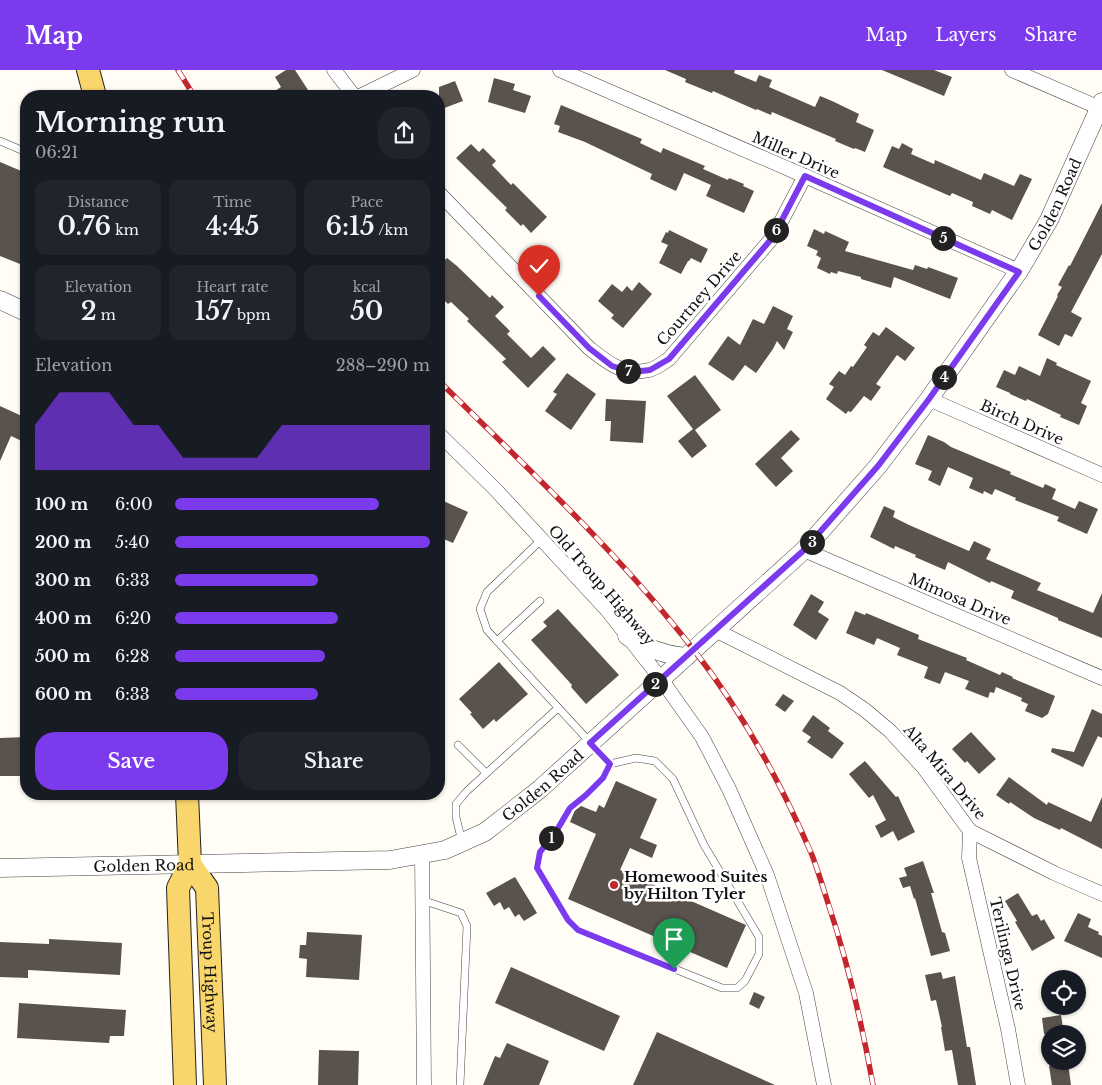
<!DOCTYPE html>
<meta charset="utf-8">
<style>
body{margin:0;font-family:"Libre Baskerville",serif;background:#20242c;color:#f1f3f6;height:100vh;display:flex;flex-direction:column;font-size:19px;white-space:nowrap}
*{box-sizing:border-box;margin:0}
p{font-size:16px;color:#9ea1a6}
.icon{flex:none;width:28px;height:28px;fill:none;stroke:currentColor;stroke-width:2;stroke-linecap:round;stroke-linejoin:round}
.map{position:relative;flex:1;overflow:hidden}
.side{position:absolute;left:20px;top:20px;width:425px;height:710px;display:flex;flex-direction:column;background:#171b24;border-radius:20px;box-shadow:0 1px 4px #0004}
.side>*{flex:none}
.controls{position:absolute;left:1041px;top:900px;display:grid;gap:10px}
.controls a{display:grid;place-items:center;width:45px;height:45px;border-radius:50%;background:#171b24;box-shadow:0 1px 4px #0004;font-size:25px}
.pin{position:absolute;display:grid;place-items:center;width:42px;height:42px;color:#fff;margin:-51px -21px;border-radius:50% 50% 50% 0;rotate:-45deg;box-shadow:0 0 5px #0007}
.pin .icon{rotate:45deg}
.km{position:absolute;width:25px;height:25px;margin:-12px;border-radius:50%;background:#222;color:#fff;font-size:14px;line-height:25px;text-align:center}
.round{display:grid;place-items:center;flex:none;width:52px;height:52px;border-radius:20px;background:#20242c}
.headline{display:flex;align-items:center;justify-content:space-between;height:85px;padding:0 15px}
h1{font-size:28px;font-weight:600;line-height:38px}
.stats{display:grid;grid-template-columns:repeat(3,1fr);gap:8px;height:85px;padding:5px 15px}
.stats div{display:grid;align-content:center;border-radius:12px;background:#20242c;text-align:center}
.stats b{font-size:25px;font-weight:600}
.stats small{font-size:14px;font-weight:400}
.stats p{font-size:14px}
.chart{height:140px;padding:10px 15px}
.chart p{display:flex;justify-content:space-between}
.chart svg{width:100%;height:90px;margin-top:5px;fill:#7c3aed;opacity:.7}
.action{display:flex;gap:10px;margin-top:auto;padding:10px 15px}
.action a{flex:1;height:58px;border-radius:20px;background:#7c3aed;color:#fff;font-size:20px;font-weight:600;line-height:58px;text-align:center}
.action a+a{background:#20242c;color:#f1f3f6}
ul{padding:0 15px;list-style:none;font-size:16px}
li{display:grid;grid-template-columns:80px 60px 1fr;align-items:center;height:38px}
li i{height:12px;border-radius:6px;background:#7c3aed}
header{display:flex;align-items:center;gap:30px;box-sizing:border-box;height:70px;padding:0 25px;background:#7c3aed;color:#fff}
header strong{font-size:24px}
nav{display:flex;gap:28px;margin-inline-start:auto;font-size:18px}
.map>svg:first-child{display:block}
.building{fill:#5a524d}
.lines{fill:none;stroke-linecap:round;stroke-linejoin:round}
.service-casing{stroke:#444;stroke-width:8}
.minor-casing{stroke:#444;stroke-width:15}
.tertiary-casing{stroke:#444;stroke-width:19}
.primary-casing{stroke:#222;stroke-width:24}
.service{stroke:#fff;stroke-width:7}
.minor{stroke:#fff;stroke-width:14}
.tertiary{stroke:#fff;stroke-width:18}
.primary{stroke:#f9d66b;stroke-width:22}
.rail-casing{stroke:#c4262e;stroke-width:5.5}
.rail{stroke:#fff;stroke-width:4;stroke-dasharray:11;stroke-linecap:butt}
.route-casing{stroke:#fff;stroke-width:10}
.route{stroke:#7c3aed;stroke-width:6}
.poi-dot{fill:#c4262e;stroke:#fff;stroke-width:2}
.labels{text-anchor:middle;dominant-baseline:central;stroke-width:5;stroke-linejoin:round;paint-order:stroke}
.street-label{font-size:15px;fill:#111;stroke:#fff}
.poi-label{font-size:15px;font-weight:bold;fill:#111;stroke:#fff;text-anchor:start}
</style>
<header>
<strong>Map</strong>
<nav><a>Map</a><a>Layers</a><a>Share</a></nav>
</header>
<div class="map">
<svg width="1102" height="1015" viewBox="0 0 1102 1015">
<rect width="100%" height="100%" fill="#fffdf5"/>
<g class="building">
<polygon points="286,0 295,0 312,26 267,26 281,17 275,7"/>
<polygon points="665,0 735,0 734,3 756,12 759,5 772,10 769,17 815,37 820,26 832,31 859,44 856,52 874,60 865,82 855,78 854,79 835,71 836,69 772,42 771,45 757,39 756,40 713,21 712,23 685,12 686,9"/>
<polygon points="882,0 934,0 952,7 944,26"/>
<polygon points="494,8 515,14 513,20 531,26 525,43 488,32"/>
<polygon points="455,11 463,31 439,40 439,17"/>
<polygon points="561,35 642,69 640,73 661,83 663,78 705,96 703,99 728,110 729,108 744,114 743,116 754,121 744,143 706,126 711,115 684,103 676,121 650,109 652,104 585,72 558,62 560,56 554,54"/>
<polygon points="902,73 913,79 911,84 934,94 935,90 981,110 984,103 1014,116 1020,104 1032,109 1012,150 992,140 990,144 972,136 973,132 952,123 950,126 883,97 892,76 899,79"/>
<polygon points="471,74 479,82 483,78 496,91 492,95 511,115 513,113 547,147 531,163 523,154 521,156 505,140 507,138 456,88"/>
<polygon points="0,92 26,103 26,194 20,194 0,186"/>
<polygon points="1102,133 1102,184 1071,242 1082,248 1072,267 1065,264 1059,276 1038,265 1058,226 1057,225 1062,217 1058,215 1069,195 1070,196"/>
<polygon points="814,159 824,164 825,161 849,172 845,181 913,200 915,195 927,199 928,197 958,208 950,229 894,207 891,218 861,209 861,207 838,201 837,204 831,202 830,204 817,198 821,188 816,185 818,181 807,176"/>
<polygon points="669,160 708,179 701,193 691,188 689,191 688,191 681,204 659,193 668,175 661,172 666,162 668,163"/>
<polygon points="439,184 445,190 447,188 457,196 490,228 492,225 504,237 495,246 510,261 507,264 531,288 543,276 556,289 528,318 502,292 506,289 467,251 469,249 451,232 448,234 439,225"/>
<polygon points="639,212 652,224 623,258 611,248 614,245 598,231 612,214 622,222 627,216 632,221"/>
<polygon points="773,236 793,246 787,259 793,262 784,280 777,271 773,279 756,303 745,295 733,311 708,294 728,266 740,275 753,249 764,254"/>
<polygon points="886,257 915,278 905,291 897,285 876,314 881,317 871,331 864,326 851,342 848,341 846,344 826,329 834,317 829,314 839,301 845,305 851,296 853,297 867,277 864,275 873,262 879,266"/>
<polygon points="1047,288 1057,293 1056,295 1091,311 1081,333 1087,336 1079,355 1060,347 1061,345 1027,329 1026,331 1010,324 1010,323 996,317 1004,300 1015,305 1019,296 1040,306"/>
<polygon points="567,303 596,324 571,360 545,341 557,324 553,322"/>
<polygon points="695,305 721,340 695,360 707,376 692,388 678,371 693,359 667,326"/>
<polygon points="606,329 646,331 643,373 610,371 611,351 605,351"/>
<polygon points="0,336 26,348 26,373 11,366 0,391"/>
<polygon points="791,360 800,369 781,388 793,401 776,417 755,394"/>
<polygon points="928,365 944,372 951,377 1011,402 1010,404 1043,418 1045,414 1056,419 1052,429 1075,439 1079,431 1098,439 1087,464 1057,451 1059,447 1015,430 1016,428 995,419 992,425 984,421 983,424 969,418 973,408 948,397 940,416 928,410 932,401 915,394"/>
<polygon points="439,429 468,442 453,473 439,467"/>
<polygon points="884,436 895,441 893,447 909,455 969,481 974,471 991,479 986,489 1041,513 1037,520 1093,543 1102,523 1102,568 1058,550 1058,548 1011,528 1014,521 991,511 990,513 948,492 945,500 915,487 916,485 895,476 894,479 870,467"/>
<polygon points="811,524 824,532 818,542 829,549 816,570 793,555"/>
<polygon points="558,539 619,605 586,634 571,617 572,615 531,570 547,556 543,552"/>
<polygon points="855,541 865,545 866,543 919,565 918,569 967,588 966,590 1000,605 1002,602 1013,607 1012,608 1055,626 1048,644 1042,648 1025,641 1028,634 1021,631 1022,628 996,617 994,623 990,622 988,628 965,619 969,611 945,602 940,614 924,608 928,597 897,585 900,578 877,568 874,575 846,563"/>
<polygon points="499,592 528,624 496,652 494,649 483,659 470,644 472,643 459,629"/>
<polygon points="783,624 794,631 785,642 775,635"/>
<polygon points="1092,639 1102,644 1102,668 1098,666 1083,697 1051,682 1052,678 1074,682"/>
<polygon points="813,645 830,658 828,661 844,673 832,689 807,672 811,667 802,661"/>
<polygon points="971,662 996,689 979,704 967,691 965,693 952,679"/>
<polygon points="26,667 26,706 0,706 0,668"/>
<polygon points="865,691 896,727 898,726 915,762 898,771 893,761 881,768 875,756 886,750 873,725 869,728 849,704"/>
<polygon points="1009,707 1047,735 1048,732 1091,752 1102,727 1102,779 1061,758 1060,760 1034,748 1010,732 1009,734 996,725"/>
<polygon points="616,711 657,729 640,768 657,775 652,788 630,778 620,800 746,855 727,898 568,829 596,764 570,752 575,740 581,736 596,742 599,735 604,738"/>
<polygon points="923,791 934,823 931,823 942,862 945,863 950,881 931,886 915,828 914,829 910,816 903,818 899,808 907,806 904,798"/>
<polygon points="515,807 537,843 524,851 519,844 515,847 509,837 504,840 500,832 494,836 486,823"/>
<polygon points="1018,823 1032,846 1037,844 1041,851 1044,849 1055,868 1032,881 1015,852 1017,851 1005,831"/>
<polygon points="1078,843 1091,849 1088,857 1099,862 1098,864 1102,866 1102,888 1064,871"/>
<polygon points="307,862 362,865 359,910 306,907 307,889 299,888 300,875 306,875"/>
<polygon points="49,869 122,873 120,905 28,900 28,908 0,907 0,872 49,874"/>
<polygon points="511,897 620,946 604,981 495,933"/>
<polygon points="941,902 943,909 955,906 967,977 970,977 976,1015 958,1015 952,980 945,981 941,957 942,957 936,930 931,931 925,905"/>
<polygon points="754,922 765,927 759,939 749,934"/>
<polygon points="19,933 126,940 124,966 110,966 109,973 17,968"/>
<polygon points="1061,945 1064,964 1044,964 1042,948"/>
<polygon points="657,962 775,1015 633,1015"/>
<polygon points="507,973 549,991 539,1015 483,1015 495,986 500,988"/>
<polygon points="319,980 359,981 358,1015 318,1015"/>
<polygon points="1068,993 1071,1015 1052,1015 1049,996"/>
</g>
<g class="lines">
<defs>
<g id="service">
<polyline points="0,71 26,82"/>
<polyline points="540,531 497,571 487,560 480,539 487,522 541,470"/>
<polyline points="497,571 610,694"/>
<polyline points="458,675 486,703"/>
<polygon points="636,688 655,691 673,709 704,775 759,867 759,884 745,911 737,918 722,918 578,860 568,850 537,798 540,782 557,760 570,737 587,725 603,708 610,694"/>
<polyline points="462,772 456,747 456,734 467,721 558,638"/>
<polyline points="422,830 461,843 467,856 460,1015"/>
</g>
<g id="minor">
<polyline points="334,0 354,26"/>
<polyline points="560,0 805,106 1019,201"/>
<polyline points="1012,0 1100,38"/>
<polyline points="360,26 413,0"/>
<path d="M 439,123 L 589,278 C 608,293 623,306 649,300 C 655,299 663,293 669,289 L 773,167 L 805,106"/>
<polyline points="929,329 1102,405"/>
<polyline points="439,364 495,419 607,540 661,609 702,667 729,719 767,805 806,923 824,1015"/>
<polyline points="804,480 1102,608"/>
<polyline points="717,561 840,623 865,640 890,661 924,698 970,761 1054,803 1102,824"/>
<polyline points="970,761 969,788 1008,959 1018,1015"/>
<polyline points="422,784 424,1015"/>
</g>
<g id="tertiary">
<polyline points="0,230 26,242"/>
<path d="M 627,566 C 646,578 664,585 685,587"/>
<path id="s1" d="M 0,798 L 390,790 L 445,780 L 485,762 L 540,719 L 804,480 L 878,396 L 929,329 L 1019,201 L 1049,150 L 1102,32"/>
</g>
<g id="primary">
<polyline points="88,0 95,26"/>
<path id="s2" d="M 190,794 L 207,818 L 215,1015"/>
<polyline points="185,1015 178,818 190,794 187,724"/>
</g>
</defs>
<use href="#service" class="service-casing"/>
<use href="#minor" class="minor-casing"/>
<use href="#tertiary" class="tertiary-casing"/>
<use href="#primary" class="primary-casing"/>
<use href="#service" class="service"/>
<use href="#minor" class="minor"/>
<use href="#tertiary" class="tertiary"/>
<use href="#primary" class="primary"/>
<defs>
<g id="rail">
<polyline points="178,0 194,26"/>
<path d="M 439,311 C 526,397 618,482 693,579 C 742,641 781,713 812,785 C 818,801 823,817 828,833 C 848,893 862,954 873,1015"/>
</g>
</defs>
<use href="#rail" class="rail-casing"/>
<use href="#rail" class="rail"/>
</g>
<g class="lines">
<defs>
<polyline id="route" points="539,226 589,278 612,296 632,302 650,300 669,289 773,167 805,106 1019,202 929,329 878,396 804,480 590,673 610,694 603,708 586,725 570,738 557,760 540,782 537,798 568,850 578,860 674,899"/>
</defs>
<use href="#route" class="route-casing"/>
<use href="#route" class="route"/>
</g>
<circle class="poi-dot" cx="614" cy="815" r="5"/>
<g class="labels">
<g class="street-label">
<text transform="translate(796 85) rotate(24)">Miller Drive</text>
<text stroke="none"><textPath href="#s1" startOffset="1344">Golden Road</textPath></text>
<text transform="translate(699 228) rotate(-49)">Courtney Drive</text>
<text transform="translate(1022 352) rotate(24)">Birch Drive</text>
<text transform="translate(602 515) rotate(49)">Old Troup Highway</text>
<text transform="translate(960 529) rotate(23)">Mimosa Drive</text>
<text transform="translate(945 702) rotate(50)">Alta Mira Drive</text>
<text stroke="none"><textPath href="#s1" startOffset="564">Golden Road</textPath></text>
<text stroke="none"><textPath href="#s1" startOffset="144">Golden Road</textPath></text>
<text transform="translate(1008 884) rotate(77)">Terilinga Drive</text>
<text stroke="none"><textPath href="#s2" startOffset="114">Troup Highway</textPath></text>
</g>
<g class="poi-label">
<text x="624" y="806">Homewood Suites<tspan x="624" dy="17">by Hilton Tyler</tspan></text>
</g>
</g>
</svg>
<div class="controls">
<a><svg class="icon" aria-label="locate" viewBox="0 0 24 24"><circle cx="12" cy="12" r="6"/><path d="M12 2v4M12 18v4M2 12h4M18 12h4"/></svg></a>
<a><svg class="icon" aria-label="layers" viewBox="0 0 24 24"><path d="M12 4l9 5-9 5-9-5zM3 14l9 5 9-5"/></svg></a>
</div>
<div class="pin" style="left:674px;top:899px;background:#1e9e55"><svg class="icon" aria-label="arrive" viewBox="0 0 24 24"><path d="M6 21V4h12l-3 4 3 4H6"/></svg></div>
<div class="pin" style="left:539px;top:226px;background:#d93025"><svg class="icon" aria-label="check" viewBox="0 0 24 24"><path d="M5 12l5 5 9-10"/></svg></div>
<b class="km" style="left:551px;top:768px">1</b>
<b class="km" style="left:655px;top:614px">2</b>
<b class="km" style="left:812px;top:472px">3</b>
<b class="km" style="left:944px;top:307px">4</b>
<b class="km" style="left:943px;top:168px">5</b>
<b class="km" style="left:776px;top:160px">6</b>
<b class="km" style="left:628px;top:301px">7</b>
<section class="side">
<div class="headline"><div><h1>Morning run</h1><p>06:21</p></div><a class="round"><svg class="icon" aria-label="share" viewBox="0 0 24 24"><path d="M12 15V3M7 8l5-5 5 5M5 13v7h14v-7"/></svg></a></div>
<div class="stats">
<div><p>Distance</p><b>0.76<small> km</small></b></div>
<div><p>Time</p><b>4:45</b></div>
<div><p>Pace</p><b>6:15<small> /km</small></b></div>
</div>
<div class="stats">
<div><p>Elevation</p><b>2<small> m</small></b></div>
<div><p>Heart rate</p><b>157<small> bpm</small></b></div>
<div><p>kcal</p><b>50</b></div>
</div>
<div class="chart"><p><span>Elevation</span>288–290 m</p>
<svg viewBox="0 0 160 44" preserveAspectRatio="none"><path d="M0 44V22L10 6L20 6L30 6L40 22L50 22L60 38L70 38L80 38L90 38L100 22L110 22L120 22L130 22L140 22L150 22L160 22V44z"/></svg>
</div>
<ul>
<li><b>100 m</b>6:00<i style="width:80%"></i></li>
<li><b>200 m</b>5:40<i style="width:100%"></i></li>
<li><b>300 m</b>6:33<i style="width:56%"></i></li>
<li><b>400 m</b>6:20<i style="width:64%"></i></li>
<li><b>500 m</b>6:28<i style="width:59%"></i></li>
<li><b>600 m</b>6:33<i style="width:56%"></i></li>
</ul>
<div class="action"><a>Save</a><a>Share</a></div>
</section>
</div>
